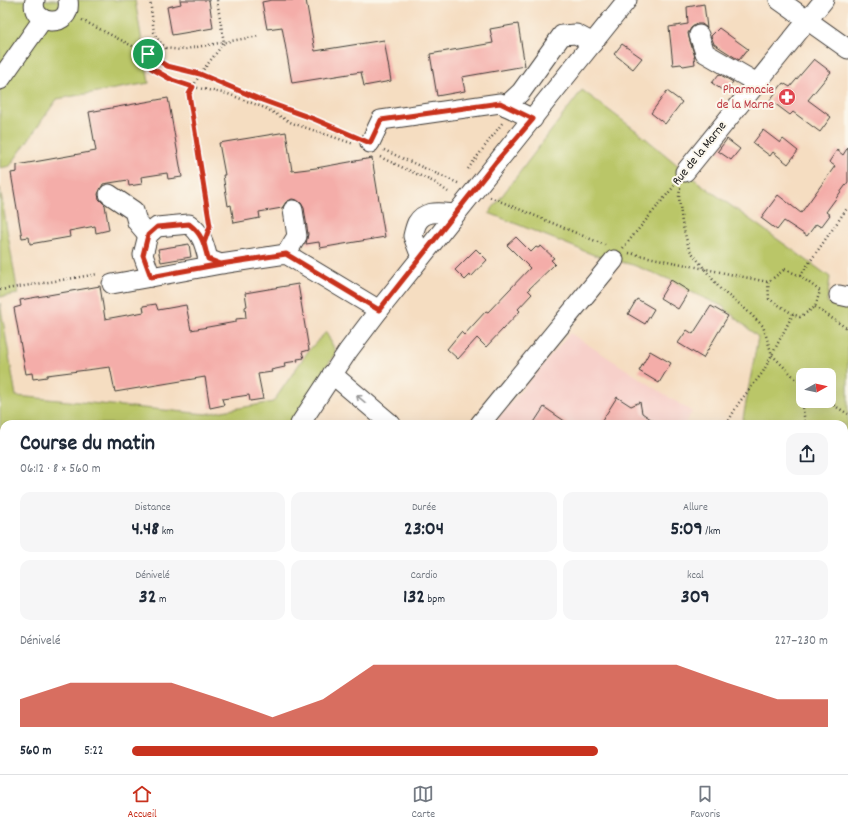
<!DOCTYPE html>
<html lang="fr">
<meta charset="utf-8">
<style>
body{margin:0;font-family:Dekko,sans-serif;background:#f6f6f7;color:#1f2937;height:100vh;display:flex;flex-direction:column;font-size:15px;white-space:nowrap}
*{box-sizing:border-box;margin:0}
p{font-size:13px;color:#747a83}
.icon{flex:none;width:22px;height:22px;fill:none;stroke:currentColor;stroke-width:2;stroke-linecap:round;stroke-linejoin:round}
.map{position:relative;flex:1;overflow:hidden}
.sheet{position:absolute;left:0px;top:420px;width:848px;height:354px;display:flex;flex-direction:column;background:#fff;border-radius:12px 12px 0 0;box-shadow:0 4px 16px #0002}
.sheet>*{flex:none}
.needle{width:26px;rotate:82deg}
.tools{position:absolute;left:796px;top:368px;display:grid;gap:8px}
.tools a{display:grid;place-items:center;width:40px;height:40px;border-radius:8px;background:#fff;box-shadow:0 4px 16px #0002;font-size:20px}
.pin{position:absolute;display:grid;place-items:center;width:34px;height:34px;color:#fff;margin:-17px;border:2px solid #fff;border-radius:50%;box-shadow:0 1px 4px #0007}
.round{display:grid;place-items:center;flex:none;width:42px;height:42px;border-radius:12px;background:#f6f6f7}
.headline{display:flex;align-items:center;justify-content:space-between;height:68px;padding:0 20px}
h1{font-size:22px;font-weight:700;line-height:30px}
.figures{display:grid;grid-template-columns:repeat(3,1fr);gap:6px;height:68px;padding:4px 20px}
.figures div{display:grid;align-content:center;border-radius:10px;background:#f6f6f7;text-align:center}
.figures b{font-size:20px;font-weight:700}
.figures small{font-size:11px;font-weight:400}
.figures p{font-size:11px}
.chart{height:112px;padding:8px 20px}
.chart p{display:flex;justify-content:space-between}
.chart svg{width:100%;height:72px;margin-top:4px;fill:#c8321e;opacity:.7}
ul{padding:0 20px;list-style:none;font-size:13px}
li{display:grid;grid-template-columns:64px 48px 1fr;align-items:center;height:30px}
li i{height:10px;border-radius:5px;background:#c8321e}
.dock{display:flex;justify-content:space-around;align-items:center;height:56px;border-top:1px solid #e0e1e3;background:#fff;font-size:11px;color:#747a83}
.dock a{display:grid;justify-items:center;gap:2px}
.dock .selected{color:#c8321e}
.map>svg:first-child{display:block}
.built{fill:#f7d0ca}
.green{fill:#bac667;stroke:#6b7142;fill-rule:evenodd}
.building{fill:#f4ada9}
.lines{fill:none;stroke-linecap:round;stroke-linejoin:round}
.minor-casing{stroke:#3d3935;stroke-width:21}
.path{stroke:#3d3935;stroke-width:2.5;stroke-dasharray:1 3;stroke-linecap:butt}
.minor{stroke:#fff;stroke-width:19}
.oneway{stroke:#999}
.route-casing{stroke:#fff;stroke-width:8}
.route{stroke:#c8321e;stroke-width:5}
.labels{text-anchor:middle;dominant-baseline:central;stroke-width:4;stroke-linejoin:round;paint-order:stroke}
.health-label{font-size:13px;fill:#be3a42;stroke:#fbf7ec;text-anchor:end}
.street-label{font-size:13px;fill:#1c1c1c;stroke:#fbf7ec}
</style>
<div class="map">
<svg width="848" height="774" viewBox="0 0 848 774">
<rect width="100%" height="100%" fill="#fbf7ec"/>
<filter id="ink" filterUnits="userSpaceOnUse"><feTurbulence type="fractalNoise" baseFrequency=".025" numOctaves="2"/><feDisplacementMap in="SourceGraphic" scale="8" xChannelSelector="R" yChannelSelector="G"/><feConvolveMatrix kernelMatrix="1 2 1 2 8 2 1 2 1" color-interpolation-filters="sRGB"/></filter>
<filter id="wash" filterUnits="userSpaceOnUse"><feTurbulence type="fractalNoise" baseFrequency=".012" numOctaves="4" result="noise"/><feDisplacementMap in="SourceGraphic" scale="16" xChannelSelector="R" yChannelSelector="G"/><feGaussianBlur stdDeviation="0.9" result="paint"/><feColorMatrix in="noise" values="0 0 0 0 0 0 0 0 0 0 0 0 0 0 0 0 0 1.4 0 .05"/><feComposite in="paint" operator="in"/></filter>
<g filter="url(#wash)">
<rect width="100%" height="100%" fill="#f5ddc1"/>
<polygon class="built" points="570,333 692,412 684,424 493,424"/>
<g class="green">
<polygon points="0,0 135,0 149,83 57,99 10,166 0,168"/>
<path d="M 582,90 L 638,132 L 698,182 L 830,277 L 827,302 L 848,307 L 848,676 L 844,673 L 844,424 L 742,424 L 758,337 L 722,306 L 689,291 L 671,280 L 633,265 L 594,255 L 489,213 ZM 803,375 L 829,375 L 829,401 L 803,401 Z"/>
<polygon points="0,188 18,294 0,297"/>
<polygon points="0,303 16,396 206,414 273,402 309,350 326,332 336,352 290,424 4,424 4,625 0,626"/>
</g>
<g id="blocks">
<g class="building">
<polygon points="180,0 209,0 213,28 172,35 167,7 181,4"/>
<polygon points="272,0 306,0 315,51 384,40 391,81 364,86 361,72 292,83 282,27 267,29 262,2"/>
<polygon points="704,4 707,28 702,24 696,24 691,28 688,33 689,38 695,57 694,57 695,64 683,66 681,64 673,65 669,27 688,24 687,7"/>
<polygon points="518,24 525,66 462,77 465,91 437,96 430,54 493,43 490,29"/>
<polygon points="719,28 748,49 739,60 714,44 711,36"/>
<polygon points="622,44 642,58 633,69 614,54"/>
<polygon points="814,59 831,72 808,100 831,117 820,132 793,112 790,115 770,100 783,83 790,87"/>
<polygon points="719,74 733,82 725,92 712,83"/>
<polygon points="667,91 682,102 665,124 651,113"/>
<polygon points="168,98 182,177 168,179 167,173 141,177 142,184 129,186 128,180 103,184 98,194 99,199 105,205 109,230 96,233 95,226 69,231 70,237 30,244 29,237 22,238 11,173 17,172 17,165 96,151 89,112"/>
<polygon points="763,130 780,143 783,139 798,151 788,164 773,152 770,156 753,143"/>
<polygon points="286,132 292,171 316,168 372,158 385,237 320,248 319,242 306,244 308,234 304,208 301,203 297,200 292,199 286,202 282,208 259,212 260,218 234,223 231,205 228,206 223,175 225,175 219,143"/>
<polygon points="727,139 740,149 731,160 718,151"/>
<polygon points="848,147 848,182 826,212 830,215 821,227 816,224 807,236 784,221 777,230 761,218 778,195 801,213 835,166 829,162 837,150 843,155"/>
<polygon points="516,237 531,252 536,247 538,248 541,246 554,258 551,260 555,264 528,290 532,294 518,309 520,311 486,347 477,338 458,359 447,349 461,332 464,335 486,311 488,312 530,268 507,245"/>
<polygon points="189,244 191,257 161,262 158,249"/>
<polygon points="476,249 487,260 471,277 470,275 465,280 455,270"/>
<polygon points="671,280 689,291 678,309 660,298"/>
<polygon points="298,284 309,350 302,352 304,358 297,359 298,361 284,363 285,367 271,370 272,372 258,374 263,399 250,401 249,395 222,399 224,405 210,408 205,377 115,392 110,367 47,375 47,377 33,379 32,373 26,374 14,308 21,306 20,300 100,286 105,319 144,312 143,306 156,304 158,310 186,305 191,330 236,322 236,319 246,318 245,307 247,306 245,293"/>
<polygon points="637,299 654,309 645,324 628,314"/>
<polygon points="711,306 728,316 703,358 678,343 687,330 693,334"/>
<polygon points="650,351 671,363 659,383 639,371"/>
<polygon points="617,397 631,406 640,402 642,413 658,424 600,424"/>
<polygon points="544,407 569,424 533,424"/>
</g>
</g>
</g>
<g filter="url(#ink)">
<use href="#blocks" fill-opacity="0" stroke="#3d3935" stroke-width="1"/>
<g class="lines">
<defs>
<g id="minor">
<path d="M 35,0 C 28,25 73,31 68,0"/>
<polyline points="779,0 848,49"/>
<polyline points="699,35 705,53 757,83"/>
<polyline points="0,80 43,19"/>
<polyline points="506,106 521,92 562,35 576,34 593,43"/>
<polyline points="370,143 381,120 500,103 533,119"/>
<polyline points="685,172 824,0"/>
<polyline points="109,194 134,211 137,222 148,235"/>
<polyline points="286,254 297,236 293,210"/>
<path d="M 421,257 L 413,236 C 414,232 415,227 417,223 C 425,209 442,213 455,214"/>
<path d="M 221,264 L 151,277 L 143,255 L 148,235 L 157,227 L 189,224 C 202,234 204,243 208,259 L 221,264 L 286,254 L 379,310"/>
<polyline points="112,284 151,277"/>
<polyline points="839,295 848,297"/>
<polyline points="332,374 391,424"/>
<polyline points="300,424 348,351 379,310 627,0"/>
<polyline points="480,424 614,260"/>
<polyline points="0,595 4,599"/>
<polyline points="0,641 4,640"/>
<polyline points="844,647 848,649"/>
<polyline points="844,752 848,753"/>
<polyline points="268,770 275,774"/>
<polyline points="42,774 45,770"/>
<polyline points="180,774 180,770"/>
<polyline points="489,774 490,770"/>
</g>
</defs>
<use href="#minor" class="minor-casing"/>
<g class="path">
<polyline points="150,0 154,32 159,41 166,48 180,50 259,36"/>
<polyline points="82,20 148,54 167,66 200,74 259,99 314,119 356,137"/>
<polyline points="148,55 151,68 172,80 183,85 228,94 265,108 292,123 354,144"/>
<polyline points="384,150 460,184"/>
<polyline points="380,157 436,183 448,192"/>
<polyline points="468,169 503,122"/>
<polyline points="680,188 679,197 682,223 689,249 721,290 742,306 763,326 772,355 803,386"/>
<polyline points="490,197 605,245"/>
<polyline points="209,220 189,94 200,74 224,43 217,0"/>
<polyline points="623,248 675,185"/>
<polyline points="629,253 768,282"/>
<polygon points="785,269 800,276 820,291 815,307 800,317 793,314 769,299 768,282"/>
<polyline points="800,276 848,207"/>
<polyline points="0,290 98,274"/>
<polyline points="815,307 848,329"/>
<polyline points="800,384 805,424"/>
<polyline points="827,401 848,414"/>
<polyline points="727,424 738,404 763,372 793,314"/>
<polyline points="0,433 0,437 4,440"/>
<polyline points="844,476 848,482"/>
<polyline points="844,488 848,491"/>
<polyline points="844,536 848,538"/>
<polyline points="0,549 4,548"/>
<polyline points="844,587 848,584"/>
<polyline points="844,676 848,678"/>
<polyline points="844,718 848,717"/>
<polyline points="651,770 653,774"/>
<polyline points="741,770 742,774"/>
<polyline points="353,774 354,770"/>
<polyline points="521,774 522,770"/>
<polyline points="714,774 714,770"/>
<polyline points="834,774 836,770"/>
</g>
<use href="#minor" class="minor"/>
</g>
<defs><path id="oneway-shaft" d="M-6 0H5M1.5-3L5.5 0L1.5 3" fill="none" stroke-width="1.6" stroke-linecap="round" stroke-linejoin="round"/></defs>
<use class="oneway" href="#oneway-shaft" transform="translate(361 399) rotate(-140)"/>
</g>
<g class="lines" filter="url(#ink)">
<defs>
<path id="route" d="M 148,54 L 151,68 L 172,80 L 193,87 L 189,94 L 210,226 L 204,243 L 208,259 L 221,264 L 151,277 L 143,255 L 148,235 L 157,227 L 189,224 C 202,234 204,243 208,259 L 221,264 L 286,254 L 379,310 L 496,162 L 533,119 L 500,103 L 381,120 L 370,143 L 314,119 L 259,99 L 200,74 L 167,66 L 148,54"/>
</defs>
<use href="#route" class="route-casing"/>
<use href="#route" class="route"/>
</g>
<defs>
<symbol id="pharmacy-disc" viewBox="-11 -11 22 22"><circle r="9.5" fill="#e0444e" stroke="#fbf7ec"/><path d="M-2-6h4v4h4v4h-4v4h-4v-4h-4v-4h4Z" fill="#fff"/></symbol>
</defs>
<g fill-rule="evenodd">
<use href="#pharmacy-disc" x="777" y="87" width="20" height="20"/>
</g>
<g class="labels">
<g class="health-label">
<text x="774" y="90">Pharmacie<tspan x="774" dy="15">de la Marne</tspan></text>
</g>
<g class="street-label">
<text transform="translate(700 154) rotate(-51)">Rue de la Marne</text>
</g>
</g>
</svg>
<div class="tools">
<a><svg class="needle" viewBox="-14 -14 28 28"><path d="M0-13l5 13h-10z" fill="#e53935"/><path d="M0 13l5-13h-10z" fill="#747a83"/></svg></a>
</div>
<div class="pin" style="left:148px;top:54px;background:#1e9e55"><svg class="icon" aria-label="arrive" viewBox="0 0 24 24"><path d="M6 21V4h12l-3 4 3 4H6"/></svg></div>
<section class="sheet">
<div class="headline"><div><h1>Course du matin</h1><p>06:12 · 8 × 560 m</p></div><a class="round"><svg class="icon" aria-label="share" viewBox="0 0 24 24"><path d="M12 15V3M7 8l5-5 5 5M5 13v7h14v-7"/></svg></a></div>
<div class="figures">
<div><p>Distance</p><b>4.48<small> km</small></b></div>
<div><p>Durée</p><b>23:04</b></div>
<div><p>Allure</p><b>5:09<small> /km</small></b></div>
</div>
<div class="figures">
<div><p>Dénivelé</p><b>32<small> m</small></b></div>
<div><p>Cardio</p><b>132<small> bpm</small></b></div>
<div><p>kcal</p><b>309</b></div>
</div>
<div class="chart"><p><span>Dénivelé</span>227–230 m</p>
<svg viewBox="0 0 160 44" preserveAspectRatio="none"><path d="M0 44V27L10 17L20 17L30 17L40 27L50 38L60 27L70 6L80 6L90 6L100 6L110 6L120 6L130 6L140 17L150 27L160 27V44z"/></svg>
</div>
<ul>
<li><b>560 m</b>5:22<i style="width:67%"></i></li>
</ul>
</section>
</div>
<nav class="dock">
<a class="selected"><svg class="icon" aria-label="home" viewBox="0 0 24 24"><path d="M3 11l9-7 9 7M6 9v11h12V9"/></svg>Accueil</a>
<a><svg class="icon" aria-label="map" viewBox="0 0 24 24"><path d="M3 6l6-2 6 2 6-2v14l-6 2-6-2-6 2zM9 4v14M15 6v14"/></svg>Carte</a>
<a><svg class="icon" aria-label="saved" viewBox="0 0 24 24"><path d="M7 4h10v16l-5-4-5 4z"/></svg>Favoris</a>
</nav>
